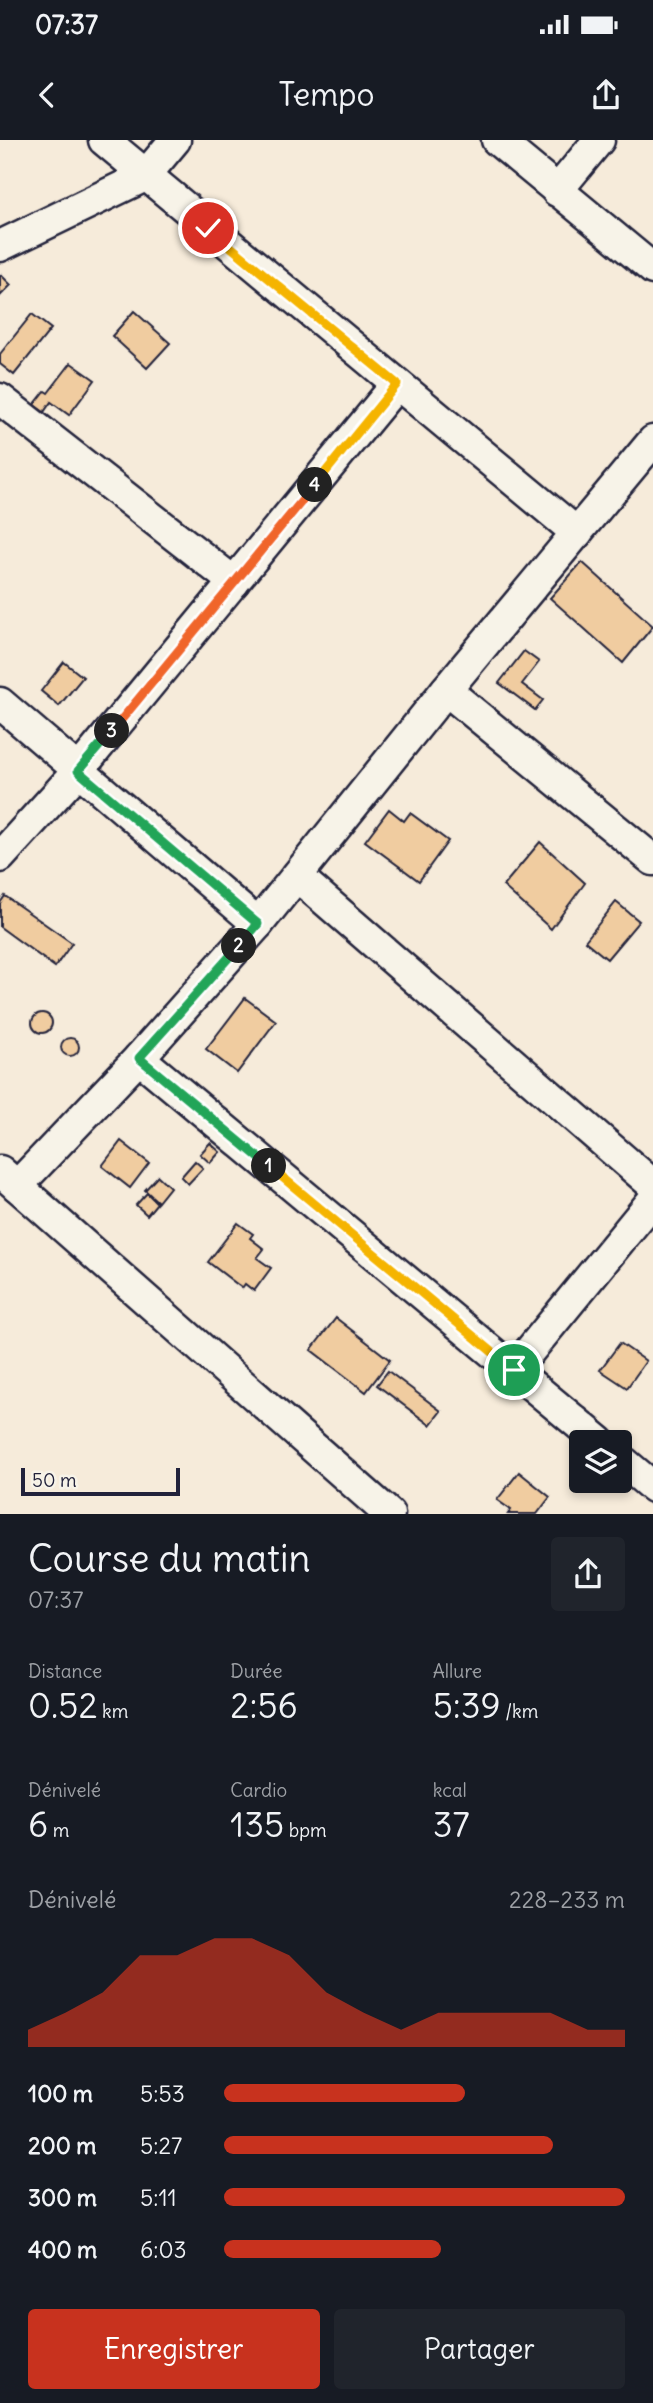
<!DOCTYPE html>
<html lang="fr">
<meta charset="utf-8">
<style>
body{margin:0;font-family:Delius,sans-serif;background:#20242c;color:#f1f3f6;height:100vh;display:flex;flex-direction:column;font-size:26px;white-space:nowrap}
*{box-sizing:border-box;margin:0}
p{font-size:23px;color:#9ea1a6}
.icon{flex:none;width:38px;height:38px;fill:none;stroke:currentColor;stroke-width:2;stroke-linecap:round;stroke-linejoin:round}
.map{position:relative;height:1374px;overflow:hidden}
.drawer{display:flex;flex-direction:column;background:#171b24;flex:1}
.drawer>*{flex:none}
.buttons{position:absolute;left:569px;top:1290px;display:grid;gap:14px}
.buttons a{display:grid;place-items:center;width:63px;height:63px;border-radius:7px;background:#171b24;box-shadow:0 4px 10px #0003;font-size:35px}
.scale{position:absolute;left:21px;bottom:18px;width:159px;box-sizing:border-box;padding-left:7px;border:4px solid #22223b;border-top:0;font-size:19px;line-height:24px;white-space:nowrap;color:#22223b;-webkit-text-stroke:5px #f7f3e8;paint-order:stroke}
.pin{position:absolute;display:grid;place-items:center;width:60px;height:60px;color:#fff;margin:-30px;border:4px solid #fff;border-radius:50%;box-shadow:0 2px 7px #0007}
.km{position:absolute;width:35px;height:35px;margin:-18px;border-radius:50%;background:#222;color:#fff;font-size:19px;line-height:35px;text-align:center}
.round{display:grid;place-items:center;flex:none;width:74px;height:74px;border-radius:7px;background:#20242c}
.head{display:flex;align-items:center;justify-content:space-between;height:119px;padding:0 28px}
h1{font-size:38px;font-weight:600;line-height:52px}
.metrics{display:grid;grid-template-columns:repeat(3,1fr);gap:10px;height:119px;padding:7px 28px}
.metrics div{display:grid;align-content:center}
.metrics b{font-size:35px;font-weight:600}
.metrics small{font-size:19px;font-weight:400}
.metrics p{font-size:19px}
.chart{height:196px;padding:14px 28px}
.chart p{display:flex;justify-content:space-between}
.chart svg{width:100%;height:126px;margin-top:7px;fill:#c8321e;opacity:.7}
.button{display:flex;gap:14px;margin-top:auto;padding:14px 28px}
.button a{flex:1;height:80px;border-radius:7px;background:#c8321e;color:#fff;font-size:28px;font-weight:600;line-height:80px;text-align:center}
.button a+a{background:#20242c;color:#f1f3f6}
ul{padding:0 28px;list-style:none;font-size:23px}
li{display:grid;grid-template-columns:112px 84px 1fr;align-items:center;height:52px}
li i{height:18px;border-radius:9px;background:#c8321e}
.status{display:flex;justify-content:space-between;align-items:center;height:49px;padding:0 35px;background:#171b24;direction:ltr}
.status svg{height:19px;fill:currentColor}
header{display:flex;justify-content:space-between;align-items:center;height:91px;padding:0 28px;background:#171b24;font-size:32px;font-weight:600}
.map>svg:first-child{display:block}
.building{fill:#f0cca0;stroke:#22223b;stroke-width:2}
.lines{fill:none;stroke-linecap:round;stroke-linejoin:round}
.minor-casing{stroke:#22223b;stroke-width:35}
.minor{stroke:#f7f3e8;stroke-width:30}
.split-1-casing{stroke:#fff;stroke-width:14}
.split-2-casing{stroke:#fff;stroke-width:14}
.split-3-casing{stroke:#fff;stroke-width:14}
.split-4-casing{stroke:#fff;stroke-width:14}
.split-5-casing{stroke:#fff;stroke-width:14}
.split-1{stroke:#f5b400;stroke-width:9}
.split-2{stroke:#22a559;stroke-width:9}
.split-3{stroke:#22a559;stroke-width:9}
.split-4{stroke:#f0652b;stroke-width:9}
.split-5{stroke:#f5b400;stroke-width:9}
</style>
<div class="status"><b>07:37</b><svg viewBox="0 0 49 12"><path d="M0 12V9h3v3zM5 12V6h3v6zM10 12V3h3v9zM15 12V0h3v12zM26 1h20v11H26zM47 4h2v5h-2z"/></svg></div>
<header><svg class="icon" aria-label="back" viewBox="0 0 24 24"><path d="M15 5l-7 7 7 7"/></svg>Tempo<svg class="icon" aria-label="share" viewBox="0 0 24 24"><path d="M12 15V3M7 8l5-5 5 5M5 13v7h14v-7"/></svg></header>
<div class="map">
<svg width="653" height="1374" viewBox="0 0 653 1374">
<rect width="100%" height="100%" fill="#f6ebda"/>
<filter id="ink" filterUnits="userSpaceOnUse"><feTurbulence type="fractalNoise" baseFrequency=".0143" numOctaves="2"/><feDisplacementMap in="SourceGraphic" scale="14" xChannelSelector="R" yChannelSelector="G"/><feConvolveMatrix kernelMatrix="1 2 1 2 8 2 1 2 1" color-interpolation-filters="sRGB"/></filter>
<g filter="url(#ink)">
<g class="building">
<polygon points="1,135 11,145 0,156 0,136"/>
<polygon points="134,171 170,203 147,228 112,196"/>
<polygon points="32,174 51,189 14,235 0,224 0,214"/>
<polygon points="71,223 95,240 69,275 51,262 44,272 34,265 45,251 48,253"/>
<polygon points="582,422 653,486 623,523 550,458"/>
<polygon points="524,511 539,522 522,544 543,560 535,570 499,543"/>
<polygon points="64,522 83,537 59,566 41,551"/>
<polygon points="389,669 404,681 410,673 448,701 419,741 365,701"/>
<polygon points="540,702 585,743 551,789 503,746"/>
<polygon points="5,756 72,803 55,827 0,787 0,763"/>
<polygon points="616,762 639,781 607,819 585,801"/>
<polygon points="245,858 276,881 237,933 206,909"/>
<circle cx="42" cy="883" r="10"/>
<circle cx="70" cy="907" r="9"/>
<polygon points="121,1001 149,1023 130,1048 102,1026"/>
<polygon points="210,1003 220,1012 210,1023 200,1014"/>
<polygon points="195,1021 203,1028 188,1044 181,1037"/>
<polygon points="158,1036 170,1047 158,1062 145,1050"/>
<polygon points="147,1053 157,1063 147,1075 136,1065"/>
<polygon points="238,1083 253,1094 250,1098 264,1109 257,1118 271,1128 254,1151 245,1144 242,1148 208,1122"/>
<polygon points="336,1178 390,1220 366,1252 311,1210"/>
<polygon points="620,1203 646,1221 627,1248 600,1230"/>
<polygon points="388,1231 441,1271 430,1285 377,1245"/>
<polygon points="519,1332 550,1357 537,1374 508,1374 511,1370 497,1360"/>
</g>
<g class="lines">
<defs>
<g id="minor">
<polyline points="104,0 577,393"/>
<polyline points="497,0 653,129"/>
<polyline points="557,51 599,0"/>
<polyline points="0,106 145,36 175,0"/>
<polyline points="0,259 234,442"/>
<polyline points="446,550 653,720"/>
<polyline points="0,563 258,784"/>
<polyline points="0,717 78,631 397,244"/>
<polyline points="297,736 653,1045"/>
<polyline points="139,918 600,1302"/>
<polyline points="0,1031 389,1374"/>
<polyline points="17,1046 139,918 258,784 446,550 653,301"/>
<polyline points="514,1230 653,1060"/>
<polyline points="620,1319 653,1347"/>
</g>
</defs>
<use href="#minor" class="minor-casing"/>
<use href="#minor" class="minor"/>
</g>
</g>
<g class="lines" filter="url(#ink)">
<defs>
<polyline id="split-1" points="269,1026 514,1230"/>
<polyline id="split-2" points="239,806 139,918 269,1026"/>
<polyline id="split-3" points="112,591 78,631 258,784 239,806"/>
<polyline id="split-4" points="112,591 315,345"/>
<polyline id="split-5" points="208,88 397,244 315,345"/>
</defs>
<use href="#split-1" class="split-1-casing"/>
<use href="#split-2" class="split-2-casing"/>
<use href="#split-3" class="split-3-casing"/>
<use href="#split-4" class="split-4-casing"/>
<use href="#split-5" class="split-5-casing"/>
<use href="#split-1" class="split-1"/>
<use href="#split-2" class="split-2"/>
<use href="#split-3" class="split-3"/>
<use href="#split-4" class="split-4"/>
<use href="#split-5" class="split-5"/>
</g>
</svg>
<div class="buttons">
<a><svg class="icon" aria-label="layers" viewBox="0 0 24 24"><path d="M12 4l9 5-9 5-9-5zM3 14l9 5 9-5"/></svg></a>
</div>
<div class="scale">50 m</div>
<div class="pin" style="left:514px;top:1230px;background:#1e9e55"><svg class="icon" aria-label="arrive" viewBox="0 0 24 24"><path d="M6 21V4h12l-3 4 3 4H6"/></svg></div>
<div class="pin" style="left:208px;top:88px;background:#d93025"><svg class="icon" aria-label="check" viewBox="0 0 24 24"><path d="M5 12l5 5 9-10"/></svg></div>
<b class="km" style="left:269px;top:1026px">1</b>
<b class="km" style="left:239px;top:806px">2</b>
<b class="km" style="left:112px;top:591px">3</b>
<b class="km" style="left:315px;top:345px">4</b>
</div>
<section class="drawer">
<div class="head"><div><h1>Course du matin</h1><p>07:37</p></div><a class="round"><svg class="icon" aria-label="share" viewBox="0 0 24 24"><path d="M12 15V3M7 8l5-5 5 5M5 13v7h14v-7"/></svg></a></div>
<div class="metrics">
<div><p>Distance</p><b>0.52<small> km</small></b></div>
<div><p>Durée</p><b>2:56</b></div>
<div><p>Allure</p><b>5:39<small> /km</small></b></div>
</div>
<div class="metrics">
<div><p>Dénivelé</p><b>6<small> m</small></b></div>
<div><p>Cardio</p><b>135<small> bpm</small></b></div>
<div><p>kcal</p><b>37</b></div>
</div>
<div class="chart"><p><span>Dénivelé</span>228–233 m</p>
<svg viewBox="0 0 160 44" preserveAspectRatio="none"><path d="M0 44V38L10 32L20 25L30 12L40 12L50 6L60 6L70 12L80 25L90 32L100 38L110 32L120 32L130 32L140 32L150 38L160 38V44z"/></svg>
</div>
<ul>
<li><b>100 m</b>5:53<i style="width:60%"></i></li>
<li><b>200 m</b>5:27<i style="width:82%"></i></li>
<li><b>300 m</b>5:11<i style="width:100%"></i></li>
<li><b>400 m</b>6:03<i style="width:54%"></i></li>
</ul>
<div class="button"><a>Enregistrer</a><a>Partager</a></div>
</section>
